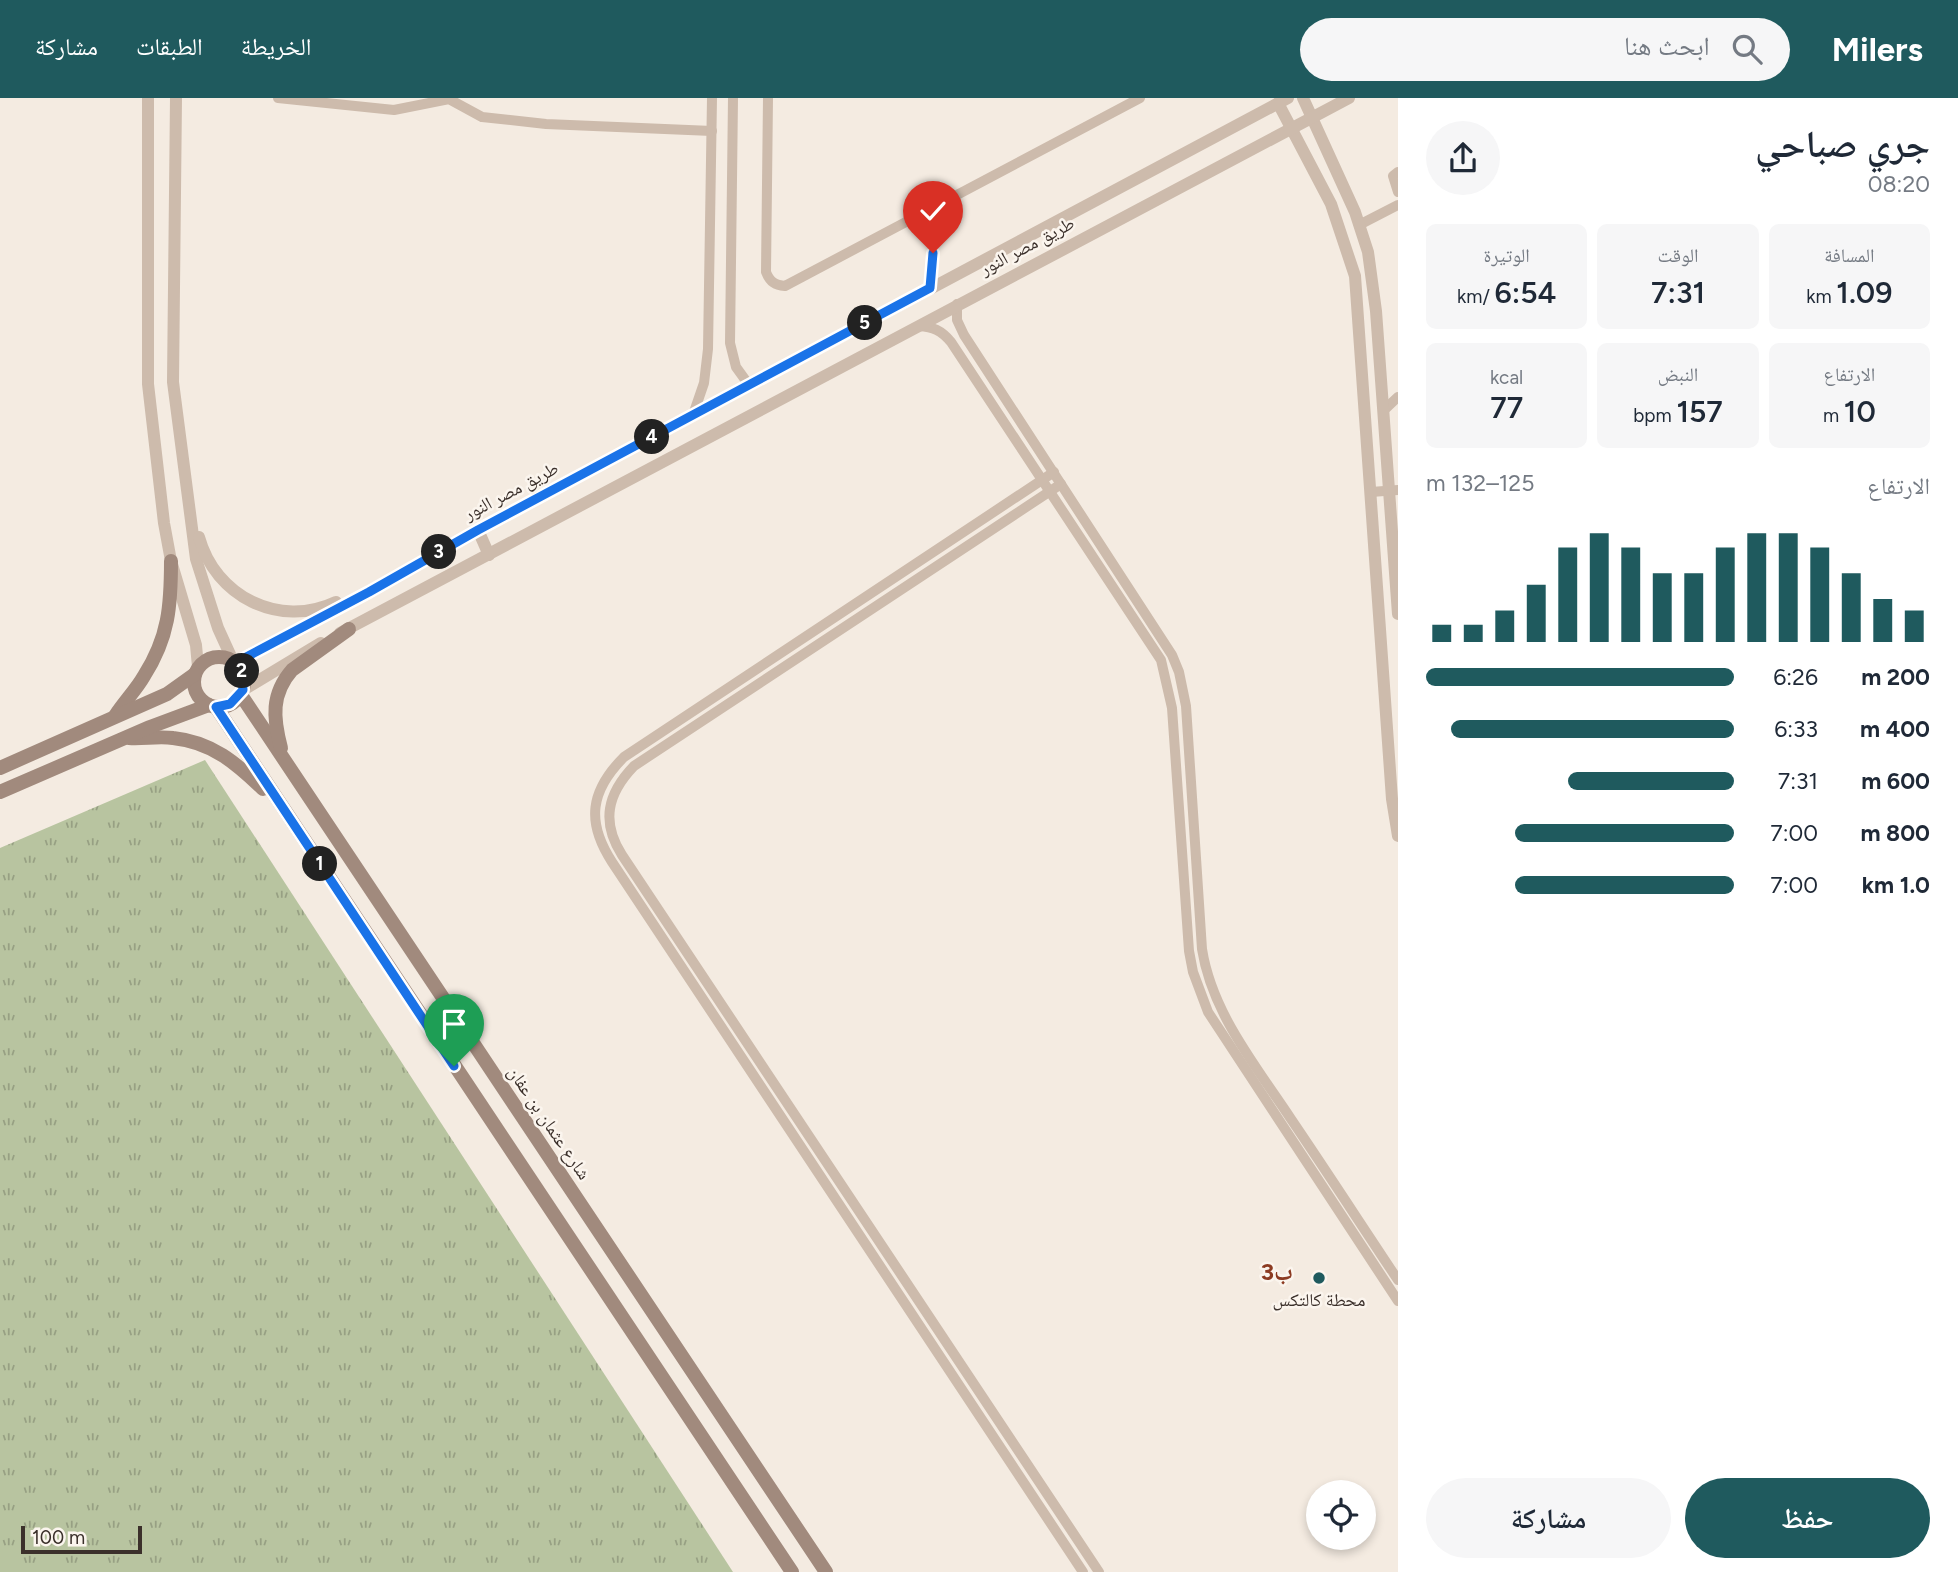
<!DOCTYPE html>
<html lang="ar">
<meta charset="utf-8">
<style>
body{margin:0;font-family:Figtree,"Noto Naskh Arabic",sans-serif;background:#f6f6f7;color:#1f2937;direction:rtl;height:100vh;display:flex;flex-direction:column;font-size:26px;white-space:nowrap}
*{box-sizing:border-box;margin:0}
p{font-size:23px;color:#747a83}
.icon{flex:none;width:38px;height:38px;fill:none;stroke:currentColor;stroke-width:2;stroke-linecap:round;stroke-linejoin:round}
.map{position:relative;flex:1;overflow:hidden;direction:ltr}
.sheet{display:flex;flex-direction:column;background:#fff;width:560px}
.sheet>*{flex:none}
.tools{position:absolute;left:1306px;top:1382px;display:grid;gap:14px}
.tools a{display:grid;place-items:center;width:70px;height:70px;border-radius:50%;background:#fff;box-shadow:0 4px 10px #0003;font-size:35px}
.scale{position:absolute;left:21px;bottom:18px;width:121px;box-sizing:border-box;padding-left:7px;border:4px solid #3b302b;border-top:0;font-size:19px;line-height:24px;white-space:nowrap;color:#3b302b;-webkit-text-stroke:5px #fbf5ee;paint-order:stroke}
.pin{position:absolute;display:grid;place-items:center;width:60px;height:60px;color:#fff;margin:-72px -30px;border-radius:50% 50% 50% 0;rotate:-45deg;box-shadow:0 0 7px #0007}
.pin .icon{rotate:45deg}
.km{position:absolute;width:35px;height:35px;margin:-18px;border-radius:50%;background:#222;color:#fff;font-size:19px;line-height:35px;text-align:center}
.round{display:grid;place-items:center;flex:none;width:74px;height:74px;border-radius:37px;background:#f6f6f7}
.head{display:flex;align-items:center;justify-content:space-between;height:119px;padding:0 28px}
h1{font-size:38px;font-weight:600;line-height:52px}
.stats{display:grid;grid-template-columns:repeat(3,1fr);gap:10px;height:119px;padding:7px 28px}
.stats div{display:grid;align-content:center;border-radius:10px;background:#f6f6f7;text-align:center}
.stats b{font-size:30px;font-weight:600}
.stats small{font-size:19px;font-weight:400}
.stats p{font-size:19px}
.chart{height:196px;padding:14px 28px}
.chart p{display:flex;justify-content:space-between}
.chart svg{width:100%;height:126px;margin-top:7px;stroke:#1f5a5e;stroke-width:6}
.action{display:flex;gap:14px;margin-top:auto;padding:14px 28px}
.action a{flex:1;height:80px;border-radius:42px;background:#1f5a5e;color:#fff;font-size:28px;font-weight:600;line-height:80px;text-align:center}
.action a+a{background:#f6f6f7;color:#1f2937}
ul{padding:0 28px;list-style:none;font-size:23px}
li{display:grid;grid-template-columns:112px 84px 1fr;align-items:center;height:52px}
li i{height:18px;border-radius:9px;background:#1f5a5e}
header{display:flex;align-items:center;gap:42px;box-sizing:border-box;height:98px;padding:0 35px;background:#1f5a5e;color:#fff}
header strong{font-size:33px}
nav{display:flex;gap:38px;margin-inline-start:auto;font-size:24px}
.search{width:490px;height:63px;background:#f6f6f7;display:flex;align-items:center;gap:18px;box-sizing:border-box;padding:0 24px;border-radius:38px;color:#747a83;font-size:26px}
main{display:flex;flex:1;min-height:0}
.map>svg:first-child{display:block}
.grass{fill:url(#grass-tufts)}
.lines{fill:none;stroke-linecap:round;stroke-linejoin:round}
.minor{stroke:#cdbbac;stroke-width:10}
.tertiary{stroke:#cdbbac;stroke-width:12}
.secondary{stroke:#a18a7d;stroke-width:14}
.route-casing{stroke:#fff;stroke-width:14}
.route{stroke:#1a73e8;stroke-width:9}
.poi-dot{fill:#1f5a5e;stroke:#fbf5ee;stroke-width:2.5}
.labels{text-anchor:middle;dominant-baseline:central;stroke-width:5;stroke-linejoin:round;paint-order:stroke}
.street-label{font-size:18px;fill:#3b302b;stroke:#fbf5ee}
.poi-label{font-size:18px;fill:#3b302b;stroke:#fbf5ee}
.district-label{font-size:24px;font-weight:bold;fill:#8c3b22;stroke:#fbf5ee}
</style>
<header>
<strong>Milers</strong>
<div class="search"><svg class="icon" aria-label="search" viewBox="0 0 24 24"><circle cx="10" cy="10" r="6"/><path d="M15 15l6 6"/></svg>ابحث هنا</div>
<nav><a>الخريطة</a><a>الطبقات</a><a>مشاركة</a></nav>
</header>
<main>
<section class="sheet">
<div class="head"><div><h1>جري صباحي</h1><p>08:20</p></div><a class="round"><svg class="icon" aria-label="share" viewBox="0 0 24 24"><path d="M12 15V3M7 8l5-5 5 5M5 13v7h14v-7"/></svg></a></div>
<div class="stats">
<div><p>المسافة</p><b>1.09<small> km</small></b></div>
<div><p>الوقت</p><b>7:31</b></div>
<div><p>الوتيرة</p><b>6:54<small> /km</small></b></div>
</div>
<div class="stats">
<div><p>الارتفاع</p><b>10<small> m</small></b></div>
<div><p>النبض</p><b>157<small> bpm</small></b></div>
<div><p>kcal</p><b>77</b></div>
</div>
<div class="chart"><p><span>الارتفاع</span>125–132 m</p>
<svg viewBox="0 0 160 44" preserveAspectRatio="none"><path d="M5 44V38M15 44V38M25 44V33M35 44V24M45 44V11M55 44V6M65 44V11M75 44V20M85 44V20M95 44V11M105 44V6M115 44V6M125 44V11M135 44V20M145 44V29M155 44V33"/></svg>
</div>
<ul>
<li><b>200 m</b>6:26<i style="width:100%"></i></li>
<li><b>400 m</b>6:33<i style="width:92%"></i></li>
<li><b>600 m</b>7:31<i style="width:54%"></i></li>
<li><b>800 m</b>7:00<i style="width:71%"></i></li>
<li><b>1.0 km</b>7:00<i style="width:71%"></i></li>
</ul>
<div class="action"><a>حفظ</a><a>مشاركة</a></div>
</section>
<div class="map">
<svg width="1398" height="1474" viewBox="0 0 1398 1474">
<defs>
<pattern id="grass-tufts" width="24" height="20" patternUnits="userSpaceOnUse" patternTransform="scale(1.75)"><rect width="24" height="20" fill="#b8c4a0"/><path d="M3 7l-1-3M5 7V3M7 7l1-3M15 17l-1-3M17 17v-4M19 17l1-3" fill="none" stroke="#97a083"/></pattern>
</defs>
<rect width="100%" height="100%" fill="#f4ebe1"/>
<polygon class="grass" points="205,662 733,1474 0,1474 0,750"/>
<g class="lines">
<g class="minor">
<polyline points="278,0 394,12 449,1 482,19 546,26 712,33"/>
<polyline points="733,0 730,245 736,269 749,287"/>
<path d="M 768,0 L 766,174 C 770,184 775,187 785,188 L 1140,0"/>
<polyline points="1398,74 1393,78 1398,94"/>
<polyline points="1359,127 1398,107"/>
<polyline points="930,190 936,108"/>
<path d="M 957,206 L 957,222 L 964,237 L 1172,557 L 1179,574 L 1186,608 L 1202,851 C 1212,915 1256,968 1291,1021 C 1327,1074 1362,1128 1398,1182"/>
<path d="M 919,228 C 933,229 941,232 951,244 L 1161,562 L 1172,610 L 1189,853 L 1193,874 L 1208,914 L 1398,1203"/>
<polyline points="1383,313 1398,299"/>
<polyline points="693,317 704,285 708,251 712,0"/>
<path d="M 1054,374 L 624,659 C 590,693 586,724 612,764 L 1083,1474"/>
<path d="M 1061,386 L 634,668 C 607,696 601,724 622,757 L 1099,1474"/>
<polyline points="1371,394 1398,392"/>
</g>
<g class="tertiary">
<polyline points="148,0 148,286 164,425 171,463 196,547 198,569"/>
<polyline points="176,0 173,284 196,461 218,530 233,563"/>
<polyline points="1303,0 1355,114 1368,154 1376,213 1398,516"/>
<polyline points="1278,5 1331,106 1355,178 1392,701 1398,738"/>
<polyline points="478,432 489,457"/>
<path d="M 199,439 C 215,498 279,531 336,504"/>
<polyline points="340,535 1349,0"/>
<polyline points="235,564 369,494 478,432 1288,0"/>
<polyline points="243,592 321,545"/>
</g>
<g class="secondary">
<circle cx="219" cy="584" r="25"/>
<polyline points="241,597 826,1474"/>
<polyline points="216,609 792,1474"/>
<path d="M 115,618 C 124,604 136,592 144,578 C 169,539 171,507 171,463"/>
<path d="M 129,640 C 143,641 159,638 173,640 C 212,644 236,665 263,691"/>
<path d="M 281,650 C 273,620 271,596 292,572 L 349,531"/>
<polyline points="0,670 167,596 195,576"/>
<polyline points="0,694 150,629 209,607"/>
</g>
</g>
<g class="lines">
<defs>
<polyline id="route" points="454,968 216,609 230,606 243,592 242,574 235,565 369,494 478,432 930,190 933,155"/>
</defs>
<use href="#route" class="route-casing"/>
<use href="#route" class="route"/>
</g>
<circle class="poi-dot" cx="1319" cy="1180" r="7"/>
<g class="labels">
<g class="street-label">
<text transform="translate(1027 148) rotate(-28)">طريق مصر النور</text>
<text transform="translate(511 393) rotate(-28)">طريق مصر النور</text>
<text transform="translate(549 1025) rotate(56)">شارع عثمان بن عفان</text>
</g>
<g class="poi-label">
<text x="1319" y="1202">محطة كالتكس</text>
</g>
<g class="district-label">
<text x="1277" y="1173">ب3</text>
</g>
</g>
</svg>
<div class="tools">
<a><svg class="icon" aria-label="locate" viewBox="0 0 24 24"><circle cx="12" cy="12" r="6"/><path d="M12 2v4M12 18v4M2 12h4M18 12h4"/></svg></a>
</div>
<div class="scale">100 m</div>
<div class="pin" style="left:454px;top:968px;background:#1e9e55"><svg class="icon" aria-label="arrive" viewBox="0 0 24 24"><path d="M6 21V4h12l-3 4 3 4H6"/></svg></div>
<div class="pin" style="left:933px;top:155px;background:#d93025"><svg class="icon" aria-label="check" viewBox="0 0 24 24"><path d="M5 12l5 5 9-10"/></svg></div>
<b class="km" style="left:320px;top:766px">1</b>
<b class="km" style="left:242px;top:573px">2</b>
<b class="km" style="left:439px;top:454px">3</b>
<b class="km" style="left:652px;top:339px">4</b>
<b class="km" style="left:865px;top:225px">5</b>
</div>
</main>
